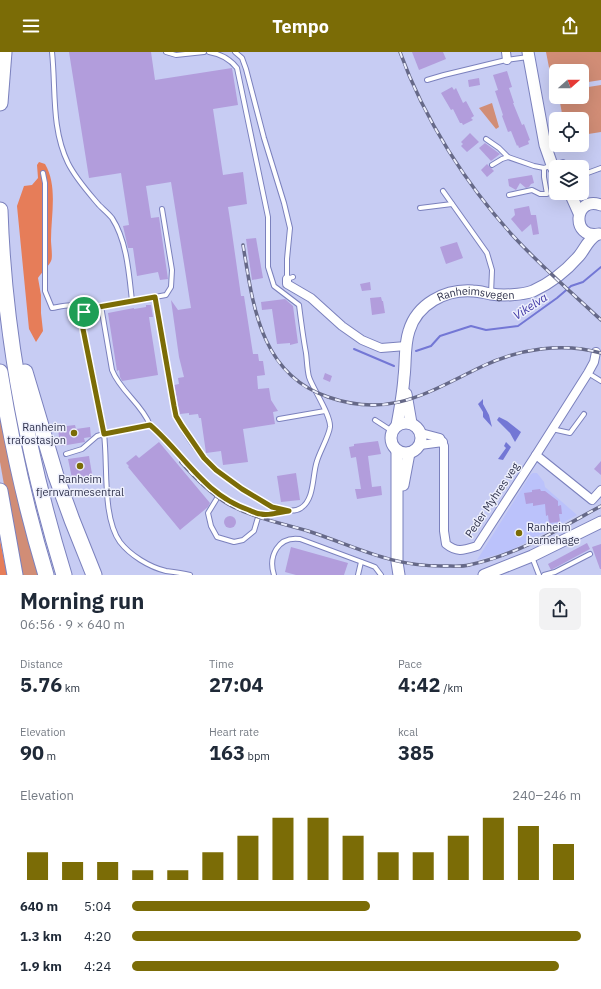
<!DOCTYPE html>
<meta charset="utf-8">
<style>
body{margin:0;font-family:"IBM Plex Sans",sans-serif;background:#f2f2f3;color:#1f2937;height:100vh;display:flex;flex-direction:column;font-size:15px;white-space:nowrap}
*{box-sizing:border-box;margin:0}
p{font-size:13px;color:#747a83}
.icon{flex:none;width:22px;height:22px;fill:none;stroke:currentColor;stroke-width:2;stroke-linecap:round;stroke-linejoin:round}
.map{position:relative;height:523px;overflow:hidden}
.details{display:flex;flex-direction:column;background:#fff;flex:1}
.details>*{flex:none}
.needle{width:26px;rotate:69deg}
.tools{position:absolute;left:549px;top:12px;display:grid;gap:8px}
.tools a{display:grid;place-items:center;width:40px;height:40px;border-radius:6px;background:#fff;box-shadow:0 4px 16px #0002;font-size:20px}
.pin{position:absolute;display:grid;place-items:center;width:34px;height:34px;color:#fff;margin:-17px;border:2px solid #fff;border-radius:50%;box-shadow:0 1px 4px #0007}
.round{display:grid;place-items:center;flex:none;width:42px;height:42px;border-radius:6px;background:#f2f2f3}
.summary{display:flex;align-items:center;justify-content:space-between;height:68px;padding:0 20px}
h1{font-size:22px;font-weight:700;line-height:30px}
.figures{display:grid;grid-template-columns:repeat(3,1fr);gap:6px;height:68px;padding:4px 20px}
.figures div{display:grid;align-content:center}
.figures b{font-size:20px;font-weight:700}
.figures small{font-size:11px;font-weight:400}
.figures p{font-size:11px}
.chart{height:112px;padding:8px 20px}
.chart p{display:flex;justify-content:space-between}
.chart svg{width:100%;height:72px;margin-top:4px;stroke:#7b6c06;stroke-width:6}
ul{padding:0 20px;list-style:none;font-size:13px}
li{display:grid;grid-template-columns:64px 48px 1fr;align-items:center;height:30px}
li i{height:10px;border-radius:5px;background:#7b6c06}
header{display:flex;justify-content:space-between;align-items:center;height:52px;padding:0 20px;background:#7b6c06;color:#fff;font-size:18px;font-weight:700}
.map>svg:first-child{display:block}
.built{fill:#bbc2fb}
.green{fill:#d18d76}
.forest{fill:#e67d59}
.water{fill:#7377d5}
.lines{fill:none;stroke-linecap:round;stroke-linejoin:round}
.stream{stroke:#7377d5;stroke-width:2}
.building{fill:#b29ddc}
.lane-casing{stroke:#7b81bd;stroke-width:6}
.street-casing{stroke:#7b81bd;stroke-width:10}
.secondary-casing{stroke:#7b81bd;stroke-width:13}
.highway-casing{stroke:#7b81bd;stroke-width:17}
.lane{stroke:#fff;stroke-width:4}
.street{stroke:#fff;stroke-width:8}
.secondary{stroke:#fff;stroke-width:11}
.highway{stroke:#fff;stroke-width:15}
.rail-casing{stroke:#666988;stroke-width:3.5}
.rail{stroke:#edeffc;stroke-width:2;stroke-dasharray:6;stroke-linecap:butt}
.route-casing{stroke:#fff;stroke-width:8}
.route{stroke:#7b6c06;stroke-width:5}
.poi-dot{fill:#7b6c06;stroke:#edeffc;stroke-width:1.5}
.labels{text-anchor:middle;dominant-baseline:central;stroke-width:3;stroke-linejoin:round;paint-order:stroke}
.street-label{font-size:11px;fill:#30334d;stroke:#edeffc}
.poi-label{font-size:11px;fill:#30334d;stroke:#edeffc;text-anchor:end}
.water-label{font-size:12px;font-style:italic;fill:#3f37a5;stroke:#edeffc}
</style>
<header><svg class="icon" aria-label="menu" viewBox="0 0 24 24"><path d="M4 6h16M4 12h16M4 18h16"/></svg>Tempo<svg class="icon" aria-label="share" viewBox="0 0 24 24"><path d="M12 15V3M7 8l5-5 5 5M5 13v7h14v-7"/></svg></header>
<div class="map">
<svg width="601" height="523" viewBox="0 0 601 523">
<rect width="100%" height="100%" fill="#c7ccf3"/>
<polygon class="built" points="533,421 537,421 544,430 545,435 577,463 510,499 477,508 531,422"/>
<g class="green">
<polygon points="546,0 601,0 601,28 582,31 582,19 556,19 556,36 553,36"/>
<polygon points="601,33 601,80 582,83 582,67 563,67 559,45 582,45 582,36"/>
<polygon points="492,51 499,75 496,77 479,56"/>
<polygon points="0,351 40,523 20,523 0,410"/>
</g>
<g class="forest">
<path d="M 39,110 L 45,112 C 58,134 51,163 51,188 C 51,193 53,205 51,209 C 49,214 41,221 38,226 L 41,243 L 41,261 L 43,279 L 36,290 L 29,277 L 17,154 L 24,134 L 32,133 L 38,126 L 37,113 Z"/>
<polygon points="0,488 7,523 0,523"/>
</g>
<g class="water">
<polygon points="483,347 483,352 489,363 492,375 483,365 483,360 478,352"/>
<polygon points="499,365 507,369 521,380 515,390 510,381 497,368"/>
<polygon points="506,390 511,395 503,408 498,407 506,396 504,394"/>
</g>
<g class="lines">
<g class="stream">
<polyline points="354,297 394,314"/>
<polyline points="416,299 431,294 440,284 471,274 486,278 518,274 557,246 571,234 583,230 601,215"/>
</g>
</g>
<g class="building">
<polygon points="69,0 151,0 155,28 232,16 238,53 213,57 223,123 243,120 247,152 228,155 231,174 241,244 244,244 253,302 258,302 259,309 263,309 265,323 257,324 258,337 269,336 271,348 278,359 273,360 275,372 243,377 248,410 223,413 221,399 206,401 201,366 199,366 198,362 189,363 189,361 180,362 174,333 179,332 178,326 184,325 179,305 171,248 178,258 191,256 171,130 146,134 151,166 159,165 168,227 160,228 158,220 137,224 133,196 128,196 123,174 129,173 121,121 89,126"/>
<polygon points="412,0 443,0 446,7 419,18"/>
<polygon points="507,19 512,35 509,36 514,51 513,51 522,73 524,72 530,88 528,89 529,92 519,96 518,93 517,94 511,79 508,80 502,64 503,63 495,39 498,38 493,23"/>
<polygon points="479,26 480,33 469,35 468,28"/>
<polygon points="452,35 454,38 456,36 463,51 466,49 474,64 471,66 473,68 463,73 462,71 460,71 453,57 451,58 441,41"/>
<polygon points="470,81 479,90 467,100 461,94 463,92 461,90"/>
<polygon points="485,91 500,102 491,109 479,96"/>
<polygon points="487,112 494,119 487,125 481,118"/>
<polygon points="532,123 534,131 531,132 529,135 526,136 520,131 516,138 509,134 508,127"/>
<polygon points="529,154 531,163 536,163 539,182 533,183 531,172 522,180 511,167 515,163 514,157"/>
<polygon points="256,186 263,226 252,228 246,187"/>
<polygon points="457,190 463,206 446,212 440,195"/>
<polygon points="370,230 371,238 362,239 360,232"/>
<polygon points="381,245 382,249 383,249 385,261 372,263 370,246"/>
<polygon points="285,247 293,254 298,291 290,293 290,291 277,292 272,257 262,258 261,250"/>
<polygon points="146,253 151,253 153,265 149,265 158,323 122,329 120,325 119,318 117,319 108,261 134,256 134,257 146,255"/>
<polygon points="325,321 332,324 330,330 323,327"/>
<polygon points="75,373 76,377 90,375 91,385 84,386 85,390 61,394 60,393 58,377 58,375"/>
<polygon points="378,389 381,402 368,404 372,435 381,434 382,443 357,447 355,437 361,437 356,405 351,406 349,395 354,394 354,392"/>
<polygon points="159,390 210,451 208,455 180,478 128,415 129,414 126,411 136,403 139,406"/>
<polygon points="89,404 93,428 73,431 68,407"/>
<polygon points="601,409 601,423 594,417"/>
<polygon points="296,421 300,448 281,450 277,424"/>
<polygon points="540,437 541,439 545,439 558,449 558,454 561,453 562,462 559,462 560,470 549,471 548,463 546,464 545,452 533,454 533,451 526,452 524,441 532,440 532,438"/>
<circle cx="230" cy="470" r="6"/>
<polygon points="587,491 590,497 551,518 548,512"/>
<polygon points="601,492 601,517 600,517 592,495"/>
<polygon points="291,495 348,511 344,523 296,523 285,520"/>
</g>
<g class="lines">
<defs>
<g id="lane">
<path d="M 52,0 C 56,37 51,76 68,111 C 76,127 88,140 99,153 C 103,157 108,161 112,166 C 127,189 129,222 132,249"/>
<polyline points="166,0 176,3 204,0"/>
<polyline points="235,0 242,6 246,17 264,86 284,151 290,176 287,207 287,227 293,225"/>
<polyline points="427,28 444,23 506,8 528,5"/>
<polyline points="486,87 499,96 508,105"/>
<polyline points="492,113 502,107 508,105 534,114 544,116 563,110 570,115"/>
<path d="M 43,121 L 45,131 L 45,239 L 52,256 C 64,254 77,249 84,261"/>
<polyline points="582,123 601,116"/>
<polyline points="443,139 487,201 492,218 491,242"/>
<polyline points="509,143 532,138 540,142 547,142 544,125 544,116"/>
<polyline points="420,156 452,152"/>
<polyline points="155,245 166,243 171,235 172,218 162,157"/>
<path d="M 101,254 L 112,318 C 120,339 142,352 150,373"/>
<polyline points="588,321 601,329"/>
<polyline points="279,367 325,359"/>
<polyline points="375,368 392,379"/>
<polyline points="552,377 570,381 584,362"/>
<polyline points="66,402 82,397 97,384 104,382 150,373 162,383 190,416 219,443 240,455 262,463 285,460"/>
<polyline points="219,443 208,461 211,474 217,485 234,490 243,488 254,479 259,462"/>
<polyline points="532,505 539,523"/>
<path d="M 190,523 C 182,521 174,520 166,519 C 149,515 130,503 120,490 C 102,465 108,413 104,382 C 98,345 89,308 82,272 C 82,263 85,258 93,256 L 155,245 L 174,354 C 178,373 191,391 204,406 C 217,422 281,470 301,456 C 315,447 312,423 317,409 C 320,399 329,384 330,375 C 331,363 313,337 309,325 C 307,317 307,308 306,301 C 303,285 301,269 299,253 L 274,234 L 268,215 L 268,165 L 237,16 C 230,7 221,2 209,0"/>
<path d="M 274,523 C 268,504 278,484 300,487 L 370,513 L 375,515 L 381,523"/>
<polyline points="358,523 361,510"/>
<polyline points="544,523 555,520 590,502"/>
</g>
<g id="street">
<polyline points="506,0 507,8"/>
<polyline points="287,227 287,232 311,246 342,274 362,288 381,296 406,294"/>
<path d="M 421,381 L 440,386 L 444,394 L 444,479 L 446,492 C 457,501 464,498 477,494 L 536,403 L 588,321 L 594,310 L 596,300"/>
<polyline points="420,393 443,390"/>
<polyline points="536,403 592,448 601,438"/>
</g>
<g id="secondary">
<polyline points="528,0 545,93 552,113 556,120"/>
<polyline points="570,141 579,161"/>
<path d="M 599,182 C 571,188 573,143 601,153"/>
<polyline points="406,342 411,371"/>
<circle cx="406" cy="386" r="15"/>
<path id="s1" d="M 397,373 C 400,357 403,341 404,325 C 406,310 404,294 409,279 C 417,252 445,237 473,239 C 479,239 485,241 491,242 C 502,244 522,243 533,239 C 551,231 566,219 579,204 C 585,197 587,189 596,183"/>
<polyline points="397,399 397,510 399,523"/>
<polyline points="403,433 409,401"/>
<polyline points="484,523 532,504 601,470"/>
</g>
<g id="highway">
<polyline points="0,51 4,0"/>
<path d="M 0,158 C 4,281 28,405 64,523"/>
<path d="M 0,320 C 11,389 26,457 46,523"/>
<polyline points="25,320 56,424 72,468 94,523"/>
<polyline points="0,439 15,523"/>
</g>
</defs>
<use href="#lane" class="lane-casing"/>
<use href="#street" class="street-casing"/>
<use href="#secondary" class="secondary-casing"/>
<use href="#highway" class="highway-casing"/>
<use href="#lane" class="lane"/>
<use href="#street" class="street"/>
<use href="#secondary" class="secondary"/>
<use href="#highway" class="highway"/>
<defs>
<g id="rail">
<path d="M 400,0 C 424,67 467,134 515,186 C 542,215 572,241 601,268"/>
<path d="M 243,193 C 253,253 260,322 328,345 C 391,367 428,340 483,314 C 519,297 562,290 601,301"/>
<path d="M 181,410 C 195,426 210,441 228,452 C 253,466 281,471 308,479 C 357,495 392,515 445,514 C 452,514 462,515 469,513 C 517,503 559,477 601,454"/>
</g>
</defs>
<use href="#rail" class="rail-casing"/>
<use href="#rail" class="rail"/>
</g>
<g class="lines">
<defs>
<path id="route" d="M 155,245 L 174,354 L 176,364 L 182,374 L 204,406 L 216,418 L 242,437 L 272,455 L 289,459 C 280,460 269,464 261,462 C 257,462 253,460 249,458 C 203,442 184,402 150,373 L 104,382 L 82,272 C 82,263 85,259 93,256 Z"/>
</defs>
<use href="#route" class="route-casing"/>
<use href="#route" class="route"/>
</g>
<g class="poi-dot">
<circle cx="74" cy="381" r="4"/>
<circle cx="80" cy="414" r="4"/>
<circle cx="519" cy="481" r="4"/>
</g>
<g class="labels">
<g class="street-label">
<text stroke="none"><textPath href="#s1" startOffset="179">Ranheimsvegen</textPath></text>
<text transform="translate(492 448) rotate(-56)">Peder Myhres veg</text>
</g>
<g class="poi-label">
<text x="66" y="375">Ranheim<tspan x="66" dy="13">trafostasjon</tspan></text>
<text x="80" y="427" text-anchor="middle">Ranheim<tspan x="80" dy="13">fjernvarmesentral</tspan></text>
<text x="527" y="475" text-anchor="start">Ranheim<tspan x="527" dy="13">barnehage</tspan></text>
</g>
<g class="water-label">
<text transform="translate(530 254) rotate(-33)">Vikelva</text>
</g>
</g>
</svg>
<div class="tools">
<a><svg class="needle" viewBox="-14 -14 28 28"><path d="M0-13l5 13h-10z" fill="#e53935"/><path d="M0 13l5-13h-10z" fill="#747a83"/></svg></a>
<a><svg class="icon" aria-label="locate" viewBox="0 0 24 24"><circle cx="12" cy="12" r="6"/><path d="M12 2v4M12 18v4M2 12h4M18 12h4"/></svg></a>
<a><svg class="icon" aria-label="layers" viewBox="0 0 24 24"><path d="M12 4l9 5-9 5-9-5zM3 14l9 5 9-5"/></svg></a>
</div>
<div class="pin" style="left:84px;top:260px;background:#1e9e55"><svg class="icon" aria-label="arrive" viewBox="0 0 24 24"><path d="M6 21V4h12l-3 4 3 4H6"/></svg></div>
</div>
<section class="details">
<div class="summary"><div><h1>Morning run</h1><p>06:56 · 9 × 640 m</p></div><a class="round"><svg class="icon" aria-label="share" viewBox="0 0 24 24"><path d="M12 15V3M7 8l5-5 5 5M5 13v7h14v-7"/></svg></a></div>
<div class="figures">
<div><p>Distance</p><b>5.76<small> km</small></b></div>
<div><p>Time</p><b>27:04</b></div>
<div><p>Pace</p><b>4:42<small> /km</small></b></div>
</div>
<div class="figures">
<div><p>Elevation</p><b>90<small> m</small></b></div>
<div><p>Heart rate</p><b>163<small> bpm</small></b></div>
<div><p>kcal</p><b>385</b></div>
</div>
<div class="chart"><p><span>Elevation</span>240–246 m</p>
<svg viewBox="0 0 160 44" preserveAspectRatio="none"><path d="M5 44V27M15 44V33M25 44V33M35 44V38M45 44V38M55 44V27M65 44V17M75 44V6M85 44V6M95 44V17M105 44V27M115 44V27M125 44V17M135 44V6M145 44V11M155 44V22"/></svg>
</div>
<ul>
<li><b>640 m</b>5:04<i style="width:53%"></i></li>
<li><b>1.3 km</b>4:20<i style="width:100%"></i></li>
<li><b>1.9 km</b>4:24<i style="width:95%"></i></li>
</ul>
</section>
